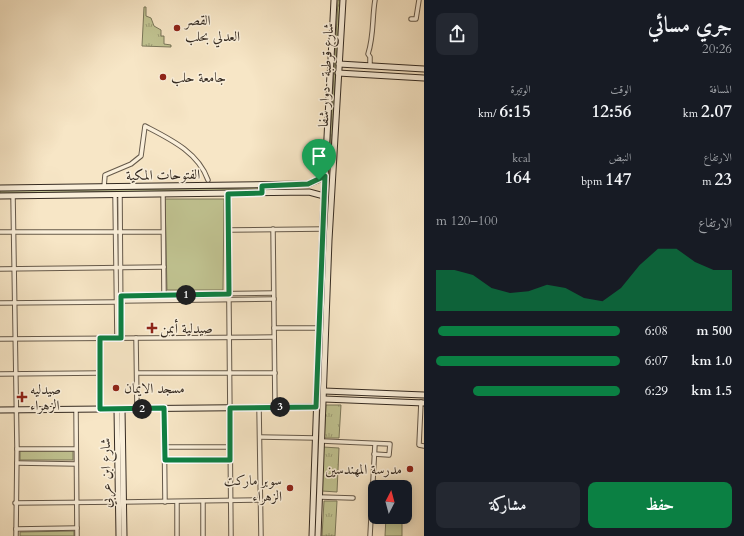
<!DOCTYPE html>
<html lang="ar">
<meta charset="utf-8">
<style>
body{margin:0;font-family:Cardo,Amiri,serif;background:#242831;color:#f1f3f6;direction:rtl;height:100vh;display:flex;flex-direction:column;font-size:15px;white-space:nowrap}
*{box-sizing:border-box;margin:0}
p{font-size:13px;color:#9ea1a6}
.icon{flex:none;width:22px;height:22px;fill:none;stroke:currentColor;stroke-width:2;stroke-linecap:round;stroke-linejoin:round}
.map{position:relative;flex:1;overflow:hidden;direction:ltr}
.side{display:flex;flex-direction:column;background:#171b24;width:320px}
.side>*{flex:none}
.needle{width:26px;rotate:6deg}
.tools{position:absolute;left:368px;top:480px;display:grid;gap:8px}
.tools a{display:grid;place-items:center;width:44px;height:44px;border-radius:8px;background:#171b24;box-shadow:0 2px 10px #0003;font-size:20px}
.pin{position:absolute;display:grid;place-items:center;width:34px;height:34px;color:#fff;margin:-41px -17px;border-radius:50% 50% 50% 0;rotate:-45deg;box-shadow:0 0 4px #0007}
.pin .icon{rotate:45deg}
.km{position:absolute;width:20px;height:20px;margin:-10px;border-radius:50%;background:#222;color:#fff;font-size:11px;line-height:20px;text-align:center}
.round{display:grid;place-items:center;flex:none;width:42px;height:42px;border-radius:8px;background:#242831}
.headline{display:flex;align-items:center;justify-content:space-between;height:68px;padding:0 12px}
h1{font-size:22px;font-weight:800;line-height:30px}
.figures{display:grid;grid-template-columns:repeat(3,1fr);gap:6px;height:68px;padding:4px 12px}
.figures div{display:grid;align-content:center}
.figures b{font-size:17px;font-weight:800}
.figures small{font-size:11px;font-weight:400}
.figures p{font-size:11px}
.chart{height:112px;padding:8px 12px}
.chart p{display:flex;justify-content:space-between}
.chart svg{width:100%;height:72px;margin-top:4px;fill:#0b8043;opacity:.7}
.button{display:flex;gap:8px;margin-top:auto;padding:8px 12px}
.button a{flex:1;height:46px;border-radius:8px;background:#0b8043;color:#fff;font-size:16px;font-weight:800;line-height:46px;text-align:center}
.button a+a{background:#242831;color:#f1f3f6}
ul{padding:0 12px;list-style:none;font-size:13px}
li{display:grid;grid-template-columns:64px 48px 1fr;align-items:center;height:30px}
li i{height:10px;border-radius:5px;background:#0b8043}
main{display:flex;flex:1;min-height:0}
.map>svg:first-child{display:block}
.grass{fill:url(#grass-tufts);stroke:#7a775a}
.green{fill:#c1c492;stroke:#7a775a}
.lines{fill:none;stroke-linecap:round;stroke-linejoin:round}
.street-casing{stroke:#65594a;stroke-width:5.5}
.secondary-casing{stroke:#342a21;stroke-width:7}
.street{stroke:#faefda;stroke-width:3.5}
.secondary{stroke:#faefda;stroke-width:5}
.route-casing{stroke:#fff;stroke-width:8}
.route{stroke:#0b8043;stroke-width:5}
.poi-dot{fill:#8f2418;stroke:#faefda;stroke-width:1.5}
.labels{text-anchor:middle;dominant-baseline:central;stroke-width:3;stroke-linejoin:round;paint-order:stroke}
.poi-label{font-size:14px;fill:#342a21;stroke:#faefda;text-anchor:start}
.street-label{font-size:14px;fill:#342a21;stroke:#faefda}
</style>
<main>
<section class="side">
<div class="headline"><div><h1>جري مسائي</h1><p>20:26</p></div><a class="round"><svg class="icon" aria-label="share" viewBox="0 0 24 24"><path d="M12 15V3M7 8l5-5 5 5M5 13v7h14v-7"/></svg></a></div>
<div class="figures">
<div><p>المسافة</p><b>2.07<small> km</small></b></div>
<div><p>الوقت</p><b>12:56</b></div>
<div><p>الوتيرة</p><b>6:15<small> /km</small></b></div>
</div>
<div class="figures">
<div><p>الارتفاع</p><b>23<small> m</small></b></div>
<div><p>النبض</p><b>147<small> bpm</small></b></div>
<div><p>kcal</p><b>164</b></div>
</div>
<div class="chart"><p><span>الارتفاع</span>100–120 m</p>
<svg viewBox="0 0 160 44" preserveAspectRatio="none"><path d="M0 44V19L10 19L20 22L30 30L40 33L50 32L60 28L70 30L80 36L90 38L100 30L110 16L120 6L130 6L140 14L150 19L160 19V44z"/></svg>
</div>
<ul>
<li><b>500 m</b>6:08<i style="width:99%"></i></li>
<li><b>1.0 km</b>6:07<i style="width:100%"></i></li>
<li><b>1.5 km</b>6:29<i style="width:80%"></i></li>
</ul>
<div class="button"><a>حفظ</a><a>مشاركة</a></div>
</section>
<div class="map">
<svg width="424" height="536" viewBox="0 0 424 536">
<defs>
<pattern id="grass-tufts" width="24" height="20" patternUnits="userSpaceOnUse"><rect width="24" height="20" fill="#c1c492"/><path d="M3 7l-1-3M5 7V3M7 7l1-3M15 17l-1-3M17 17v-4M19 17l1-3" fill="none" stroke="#9e9f77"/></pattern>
</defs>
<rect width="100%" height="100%" fill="#f7e6c6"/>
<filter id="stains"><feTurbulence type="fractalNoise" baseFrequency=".005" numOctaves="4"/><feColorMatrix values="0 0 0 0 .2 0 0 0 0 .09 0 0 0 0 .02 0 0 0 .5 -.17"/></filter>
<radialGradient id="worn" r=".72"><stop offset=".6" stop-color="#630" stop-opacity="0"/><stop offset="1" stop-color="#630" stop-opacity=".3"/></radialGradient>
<g class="grass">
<polygon points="338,0 340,0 322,307 321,306"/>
<polygon points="144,7 146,7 146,16 151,18 154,26 161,30 161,36 164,36 164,44 171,45 171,47 142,46"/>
<polygon points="258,188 258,190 0,193 0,191"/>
<polygon points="326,405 341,405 339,438 324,438"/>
<polygon points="323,447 339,448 337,492 322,491"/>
<polygon points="324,501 337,501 335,536 322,536"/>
</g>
<g class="green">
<polygon points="165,199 224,199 223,290 167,290"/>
<rect x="20" y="451" width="53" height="9"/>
<polygon points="386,517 402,517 402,536 385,536"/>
<polygon points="74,531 74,536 20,536 20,532"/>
</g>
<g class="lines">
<defs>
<g id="street">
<polyline points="411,19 416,19 419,0"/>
<path d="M 370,66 L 370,57 L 368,54 C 374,36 372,18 375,0"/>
<path d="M 104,187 L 105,175 L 131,164 L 141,156 L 145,126 C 170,139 198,152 208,180"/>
<polyline points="163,194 164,295"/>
<polyline points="228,194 231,536"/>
<polyline points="115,195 117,338"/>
<polyline points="120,195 121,338"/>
<polyline points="13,196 17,449 16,536"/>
<polyline points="273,229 275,407"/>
<polyline points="229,230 323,229"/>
<polyline points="0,232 163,232"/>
<polyline points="0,269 164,267"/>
<polyline points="121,295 273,293"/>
<polyline points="121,301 274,299"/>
<polyline points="0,303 116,302"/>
<polyline points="274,328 319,328"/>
<polyline points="100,338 100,409"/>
<polyline points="136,338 137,409"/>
<polyline points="0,339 274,337"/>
<polyline points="137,373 275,373"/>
<polyline points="0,374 100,373"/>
<polyline points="421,402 419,445 424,446"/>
<polyline points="259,407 261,536"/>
<polyline points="164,408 165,502"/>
<polyline points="76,409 77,536"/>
<polyline points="260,437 316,438"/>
<polyline points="322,441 390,444 389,455 374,454"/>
<polyline points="165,447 230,447"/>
<polyline points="17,449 76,449"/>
<polyline points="165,460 230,460"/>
<polyline points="17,463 76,464"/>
<polyline points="320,497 353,498"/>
<polyline points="123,502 261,500"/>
<polyline points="177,502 177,536"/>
<polyline points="15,503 118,502"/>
<polyline points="16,529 77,528"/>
<polyline points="203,536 203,502"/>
<polyline points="370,536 375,444"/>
</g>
<g id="secondary">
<polyline points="339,64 424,69"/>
<polyline points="338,73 424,78"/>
<polyline points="0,188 308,184 325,177"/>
<polyline points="0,196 309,192 324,196"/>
<polyline points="324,391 424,395"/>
<polyline points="324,399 424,403"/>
<polyline points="117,409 119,536"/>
<polyline points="122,409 124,536"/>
<polyline points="0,410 317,407"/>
<polyline points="312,536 324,196 334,0"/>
<polyline points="318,536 329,240 343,0"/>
</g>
</defs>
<use href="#street" class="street-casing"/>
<use href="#secondary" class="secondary-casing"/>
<use href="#street" class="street"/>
<use href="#secondary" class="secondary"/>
</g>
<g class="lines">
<defs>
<polygon id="route" points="325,176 316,407 230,408 230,460 165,460 164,408 100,409 100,338 121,338 121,296 229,294 228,194 262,193 262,186 308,184"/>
</defs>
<use href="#route" class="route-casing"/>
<use href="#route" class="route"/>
</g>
<g class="poi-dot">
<circle cx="177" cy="28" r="4"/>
<circle cx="163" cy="77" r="4"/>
<path d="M150 322h4v4h4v4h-4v4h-4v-4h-4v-4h4z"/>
<circle cx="116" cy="388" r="4"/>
<path d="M20 391h4v4h4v4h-4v4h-4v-4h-4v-4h4z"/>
<circle cx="410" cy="469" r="4"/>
<circle cx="290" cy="488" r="4"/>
</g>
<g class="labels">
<g class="poi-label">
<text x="185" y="20">القصر<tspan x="185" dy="16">العدلي بحلب</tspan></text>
<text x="171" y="77">جامعة حلب</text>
<text x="160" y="328">صيدلية أيمن</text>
<text x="124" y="388">مسجد الايمان</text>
<text x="30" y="389">صيدليه<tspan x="30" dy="16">الزهراء</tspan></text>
<text x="402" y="469" text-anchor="end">مدرسة المهندسين</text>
<text x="282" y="480" text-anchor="end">سوبر ماركت<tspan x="282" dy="16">الزهراء</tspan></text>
</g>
<g class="street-label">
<text transform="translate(326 75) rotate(-87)">شارع قرطبة- دوار شفا</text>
<text transform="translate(163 175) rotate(-1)">الفتوحات المكية</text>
<text transform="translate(106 473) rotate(-91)">شارع ابن عربي</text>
</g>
</g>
<rect width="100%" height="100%" filter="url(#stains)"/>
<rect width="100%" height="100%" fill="url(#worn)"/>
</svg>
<div class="tools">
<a><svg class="needle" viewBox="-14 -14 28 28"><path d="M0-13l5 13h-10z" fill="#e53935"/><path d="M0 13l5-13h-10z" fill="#9ea1a6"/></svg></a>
</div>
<div class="pin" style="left:319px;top:180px;background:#1e9e55"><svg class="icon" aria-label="arrive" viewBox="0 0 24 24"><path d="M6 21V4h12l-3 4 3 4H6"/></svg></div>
<b class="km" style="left:186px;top:295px">1</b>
<b class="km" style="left:142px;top:409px">2</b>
<b class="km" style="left:280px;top:407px">3</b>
</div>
</main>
